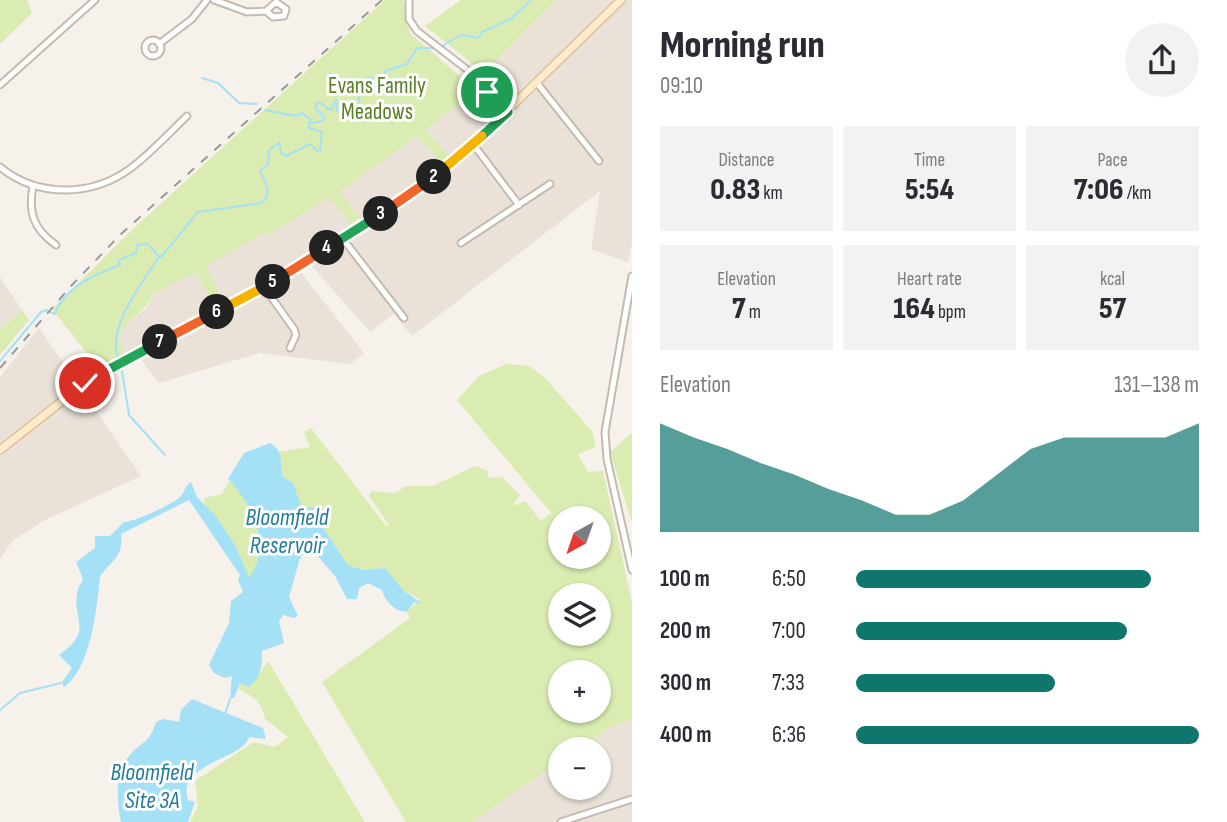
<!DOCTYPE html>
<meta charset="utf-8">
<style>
body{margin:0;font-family:"Sofia Sans Condensed",sans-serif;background:#f2f2f3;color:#2b2b33;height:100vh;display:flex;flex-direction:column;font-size:26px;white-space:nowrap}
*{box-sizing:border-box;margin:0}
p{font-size:23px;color:#7c7c81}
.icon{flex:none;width:38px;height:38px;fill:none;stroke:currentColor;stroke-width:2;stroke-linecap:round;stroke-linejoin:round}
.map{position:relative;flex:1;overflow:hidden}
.sheet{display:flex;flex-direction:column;background:#fff;width:595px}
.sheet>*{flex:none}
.needle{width:46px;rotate:220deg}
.fabs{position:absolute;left:548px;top:506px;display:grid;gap:14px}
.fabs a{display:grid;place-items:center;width:63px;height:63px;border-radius:50%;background:#fff;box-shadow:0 2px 5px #0004;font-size:35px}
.pin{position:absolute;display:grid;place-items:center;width:60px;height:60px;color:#fff;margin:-30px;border:4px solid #fff;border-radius:50%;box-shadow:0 2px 7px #0007}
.km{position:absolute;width:35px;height:35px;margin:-18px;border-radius:50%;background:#222;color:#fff;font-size:19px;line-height:35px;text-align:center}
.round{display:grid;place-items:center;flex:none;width:74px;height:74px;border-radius:37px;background:#f2f2f3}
.overview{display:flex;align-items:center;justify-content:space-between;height:119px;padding:0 28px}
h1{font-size:38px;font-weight:800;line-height:52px}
.metrics{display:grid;grid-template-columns:repeat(3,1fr);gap:10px;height:119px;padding:7px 28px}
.metrics div{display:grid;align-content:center;border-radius:0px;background:#f2f2f3;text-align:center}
.metrics b{font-size:30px;font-weight:800}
.metrics small{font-size:19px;font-weight:400}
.metrics p{font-size:19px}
.chart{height:196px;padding:14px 28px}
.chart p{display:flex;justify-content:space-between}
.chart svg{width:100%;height:126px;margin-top:7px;fill:#0f766e;opacity:.7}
ul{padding:0 28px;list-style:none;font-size:23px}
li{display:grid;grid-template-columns:112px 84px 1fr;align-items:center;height:52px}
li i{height:18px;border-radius:9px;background:#0f766e}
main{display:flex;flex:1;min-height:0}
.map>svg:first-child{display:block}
.residential{fill:#eae2d8}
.green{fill:#daecb1;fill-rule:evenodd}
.water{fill:#a4e0f6}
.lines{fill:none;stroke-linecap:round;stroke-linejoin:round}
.stream{stroke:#a4e0f6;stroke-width:2}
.street-casing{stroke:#c5baaf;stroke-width:9}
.secondary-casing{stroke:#dcc19a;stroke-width:10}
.street{stroke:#fff;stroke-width:5}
.secondary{stroke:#ffebcb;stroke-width:7}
.rail{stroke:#999;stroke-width:2;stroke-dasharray:9 9;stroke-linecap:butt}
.split-1-casing{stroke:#fff;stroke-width:14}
.split-2-casing{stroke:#fff;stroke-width:14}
.split-3-casing{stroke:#fff;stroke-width:14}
.split-4-casing{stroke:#fff;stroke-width:14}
.split-5-casing{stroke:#fff;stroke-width:14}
.split-6-casing{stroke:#fff;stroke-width:14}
.split-7-casing{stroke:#fff;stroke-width:14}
.split-8-casing{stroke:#fff;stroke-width:14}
.split-9-casing{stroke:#fff;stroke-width:14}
.split-1{stroke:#22a559;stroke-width:9}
.split-2{stroke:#f5b400;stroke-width:9}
.split-3{stroke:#f0652b;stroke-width:9}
.split-4{stroke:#22a559;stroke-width:9}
.split-5{stroke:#f0652b;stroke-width:9}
.split-6{stroke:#f5b400;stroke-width:9}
.split-7{stroke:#f0652b;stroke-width:9}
.split-8{stroke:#22a559;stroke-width:9}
.split-9{stroke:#f5b400;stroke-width:9}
.labels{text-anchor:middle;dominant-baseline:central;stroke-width:6;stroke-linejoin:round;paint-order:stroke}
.park-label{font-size:23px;fill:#568225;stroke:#fff}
.water-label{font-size:24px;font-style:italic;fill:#237b9d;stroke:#fff}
</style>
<main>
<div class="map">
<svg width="632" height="822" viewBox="0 0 632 822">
<rect width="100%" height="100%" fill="#f6f1ea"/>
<g class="residential">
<polygon points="556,0 614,0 512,101 484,73"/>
<polygon points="626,0 632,0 632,244 628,262 591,249 600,191 412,336 394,314 370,332 311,265 429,186 498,128"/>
<polygon points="472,87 500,114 425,180 300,260 125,354 118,338 123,327 147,308 154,293 195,272 192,261 264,223 268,235 361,175"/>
<polygon points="299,270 364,353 350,364 259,353 159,383 138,356"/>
<polygon points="0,277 22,310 0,330"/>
<polygon points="39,328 141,476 45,520 12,541 0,559 0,377"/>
<polygon points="632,719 632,822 472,822 560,761 560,788 598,788 598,749 578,749 613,726"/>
</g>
<g class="green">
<polygon points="0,0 27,0 32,13 0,44"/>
<path d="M 385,0 L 403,0 L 410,33 L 472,87 L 460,96 L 463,101 L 425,130 L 446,153 L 451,154 L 439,164 L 436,156 L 417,136 L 339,192 L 358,216 L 363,216 L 346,227 L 349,220 L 329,198 L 268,235 L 266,232 L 206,266 L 223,301 L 214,306 L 196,272 L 153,294 C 144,315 126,318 118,338 L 125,354 L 97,366 L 52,309 L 133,229 Z"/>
<polygon points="461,0 556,0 484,73 425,26"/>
<polygon points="22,310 29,320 0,355 0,330"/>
<path d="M 506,364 L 529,366 L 544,377 L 592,431 L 596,447 L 578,454 L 588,472 L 603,471 L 632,602 L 632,719 L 613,726 L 578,749 L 560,749 L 560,761 L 472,822 L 406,822 L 322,682 L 410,618 L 407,612 L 420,599 L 404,591 L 385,568 L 362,570 L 348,565 L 320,523 L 321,519 L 311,508 L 302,508 L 293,483 L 283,477 L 278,452 L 310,447 L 304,432 L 311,428 L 386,526 L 389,525 L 369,496 L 371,491 L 395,493 L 406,486 L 433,486 L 475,466 L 488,471 L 488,478 L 502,477 L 520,495 L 512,506 L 525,501 L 541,521 L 551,513 L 457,400 L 479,376 ZM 560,518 L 598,518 L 598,556 L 560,556 ZM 560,595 L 598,595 L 598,634 L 560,634 ZM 560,672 L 598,672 L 598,710 L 560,710 Z"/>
<polygon points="632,433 632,520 631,520 610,452"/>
<path d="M 229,481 C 252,496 264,538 259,564 C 258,568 253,573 249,577 L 236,547 L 204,503 L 204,498 L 222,494 Z"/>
<path d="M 268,661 L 365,822 L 190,822 L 198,806 L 195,781 L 254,742 L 275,747 L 288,737 L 265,719 C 262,701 253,697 238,688 L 241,683 L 251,686 Z"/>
</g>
<g class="water">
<path d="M 270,443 C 284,450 280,465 283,477 L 293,483 L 302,508 L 320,507 L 323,514 L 320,523 L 348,565 L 362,570 L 385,568 L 404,591 L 423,604 L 414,602 L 407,612 C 394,611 385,601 382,590 L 368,583 L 359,588 L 357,599 L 347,599 L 335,576 L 310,547 L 300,558 L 289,597 L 298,616 L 294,618 L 283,615 L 279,621 L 284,643 L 262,651 C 262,666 262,675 249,687 L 240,683 L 234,698 L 230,698 L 232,676 L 225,678 L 214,673 L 209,665 L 229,623 L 231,601 L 243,592 L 238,580 L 240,575 L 189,500 L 121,534 C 124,556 112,560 100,576 C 97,608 91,668 64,687 L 62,682 L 72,668 L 59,655 C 96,629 70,620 78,589 C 79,585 82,583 83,579 L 76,562 L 95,548 L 95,536 L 110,536 L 124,522 C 132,523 173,504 180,497 C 186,491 184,486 191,482 L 197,497 L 216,516 L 236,547 L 249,577 C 273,548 252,503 228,479 L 244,453 Z"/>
<path d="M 192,699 L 263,728 L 266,739 L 250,737 C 247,739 247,743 244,745 C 229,760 177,768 188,800 L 195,802 L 188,822 L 121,822 C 117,802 114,773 129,756 C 143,740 149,744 156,722 L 163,719 L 179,722 L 181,710 Z"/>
</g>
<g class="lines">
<g class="stream">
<polyline points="442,46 461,35 478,38 482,32 511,19 531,0"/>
<polyline points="202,78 218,83 239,103 257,104"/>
<polyline points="265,110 296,116 302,113 311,120"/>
<path d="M 119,360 C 105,329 142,283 159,257"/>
<path d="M 0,361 L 41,312 L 46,310 L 55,314 C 64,288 95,274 120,265 L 119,260 L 136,253 L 137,245 L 148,244 L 159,257 L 162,256 L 198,212 L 261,203 C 274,193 265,183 260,171 L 268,164 L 269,150 L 279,143 L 282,154 L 286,156 L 310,144 L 317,151 L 320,150 L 322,132 L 309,128 L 309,123 L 323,121 L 325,118 L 316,109 L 316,104 L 320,102 L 328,109 L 332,109 L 336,99 L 337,110 L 341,110 L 349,103 L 357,108 L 360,107 L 358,92 L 368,77 L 373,78 L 374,88 L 383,88 L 385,71 L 407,64 L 417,48 L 436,48"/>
<polyline points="121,365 129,415 165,455"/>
<polyline points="0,710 20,693 61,683"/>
<polyline points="225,714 230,699"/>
</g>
<defs>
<g id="street">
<polyline points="214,0 247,12 266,11 273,17 284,16 286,9 276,2 266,11"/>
<polyline points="409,0 409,19 417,31 469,71 508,112"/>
<circle cx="153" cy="48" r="8"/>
<polyline points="159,44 192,19 207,0"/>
<polyline points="537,83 599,161"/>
<polyline points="0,85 95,0"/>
<polyline points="484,85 511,107"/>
<polyline points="473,144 519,205"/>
<path d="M 0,167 C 38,198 92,197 131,168 C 151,153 169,133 187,116"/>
<path d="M 33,186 C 28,212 33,229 56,245"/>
<polyline points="343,239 404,318"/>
<polyline points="461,243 550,184"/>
<polyline points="632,276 605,432 607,459 632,570"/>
<polyline points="264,287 294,329 296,335 290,348"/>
<polyline points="561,822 632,799"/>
</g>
<polyline id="secondary" points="0,450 85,383 264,287 421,186 473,144 621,0"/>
</defs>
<use href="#street" class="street-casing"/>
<use href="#secondary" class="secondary-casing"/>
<use href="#street" class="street"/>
<use href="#secondary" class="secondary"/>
<polyline class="rail" points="0,368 72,285 121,234 382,0"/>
</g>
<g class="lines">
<defs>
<polyline id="split-1" points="482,136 508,112 487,92"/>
<polyline id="split-2" points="434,177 482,136"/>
<polyline id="split-3" points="381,214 434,177"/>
<polyline id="split-4" points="327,248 381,214"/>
<polyline id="split-5" points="273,282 327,248"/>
<polyline id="split-6" points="217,312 273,282"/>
<polyline id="split-7" points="160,342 217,312"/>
<polyline id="split-8" points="104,372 160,342"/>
<polyline id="split-9" points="85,383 104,372"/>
</defs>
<use href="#split-1" class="split-1-casing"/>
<use href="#split-2" class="split-2-casing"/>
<use href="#split-3" class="split-3-casing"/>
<use href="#split-4" class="split-4-casing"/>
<use href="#split-5" class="split-5-casing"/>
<use href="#split-6" class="split-6-casing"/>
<use href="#split-7" class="split-7-casing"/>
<use href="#split-8" class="split-8-casing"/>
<use href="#split-9" class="split-9-casing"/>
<use href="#split-1" class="split-1"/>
<use href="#split-2" class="split-2"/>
<use href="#split-3" class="split-3"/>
<use href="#split-4" class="split-4"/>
<use href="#split-5" class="split-5"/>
<use href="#split-6" class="split-6"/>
<use href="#split-7" class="split-7"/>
<use href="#split-8" class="split-8"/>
<use href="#split-9" class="split-9"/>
</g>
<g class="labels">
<g class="park-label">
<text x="377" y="86">Evans Family<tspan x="377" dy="26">Meadows</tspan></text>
</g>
<g class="water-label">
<text x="287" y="517">Bloomfield<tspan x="287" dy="28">Reservoir</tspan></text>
<text x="152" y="772">Bloomfield<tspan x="152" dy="28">Site 3A</tspan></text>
</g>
</g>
</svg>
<div class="fabs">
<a><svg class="needle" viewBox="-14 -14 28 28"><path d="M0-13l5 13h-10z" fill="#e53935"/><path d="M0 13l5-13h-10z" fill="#7c7c81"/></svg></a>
<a><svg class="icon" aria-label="layers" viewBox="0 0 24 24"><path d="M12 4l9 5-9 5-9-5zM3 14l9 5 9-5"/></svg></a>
<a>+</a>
<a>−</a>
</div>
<div class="pin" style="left:487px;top:92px;background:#1e9e55"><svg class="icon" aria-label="arrive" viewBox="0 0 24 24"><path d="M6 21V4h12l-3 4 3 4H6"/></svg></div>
<div class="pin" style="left:85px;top:383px;background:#d93025"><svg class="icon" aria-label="check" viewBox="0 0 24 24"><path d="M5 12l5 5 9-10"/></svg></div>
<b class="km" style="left:434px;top:177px">2</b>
<b class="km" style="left:381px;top:214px">3</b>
<b class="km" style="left:327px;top:248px">4</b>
<b class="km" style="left:273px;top:282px">5</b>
<b class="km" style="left:217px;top:312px">6</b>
<b class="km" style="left:160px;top:342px">7</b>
</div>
<section class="sheet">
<div class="overview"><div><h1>Morning run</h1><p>09:10</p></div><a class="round"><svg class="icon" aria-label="share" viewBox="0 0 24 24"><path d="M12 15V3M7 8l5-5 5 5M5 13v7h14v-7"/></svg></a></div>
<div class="metrics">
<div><p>Distance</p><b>0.83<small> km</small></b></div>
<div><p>Time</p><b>5:54</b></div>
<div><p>Pace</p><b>7:06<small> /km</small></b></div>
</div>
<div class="metrics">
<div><p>Elevation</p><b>7<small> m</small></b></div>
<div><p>Heart rate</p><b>164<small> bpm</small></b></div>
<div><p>kcal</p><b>57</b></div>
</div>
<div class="chart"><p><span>Elevation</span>131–138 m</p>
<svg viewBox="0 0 160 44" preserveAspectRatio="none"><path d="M0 44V6L10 11L20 15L30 20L40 24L50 29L60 33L70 38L80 38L90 33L100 24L110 15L120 11L130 11L140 11L150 11L160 6V44z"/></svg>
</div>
<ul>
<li><b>100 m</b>6:50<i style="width:86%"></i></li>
<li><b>200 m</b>7:00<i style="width:79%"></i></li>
<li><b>300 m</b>7:33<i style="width:58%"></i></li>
<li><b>400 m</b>6:36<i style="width:100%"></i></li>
</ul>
</section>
</main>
